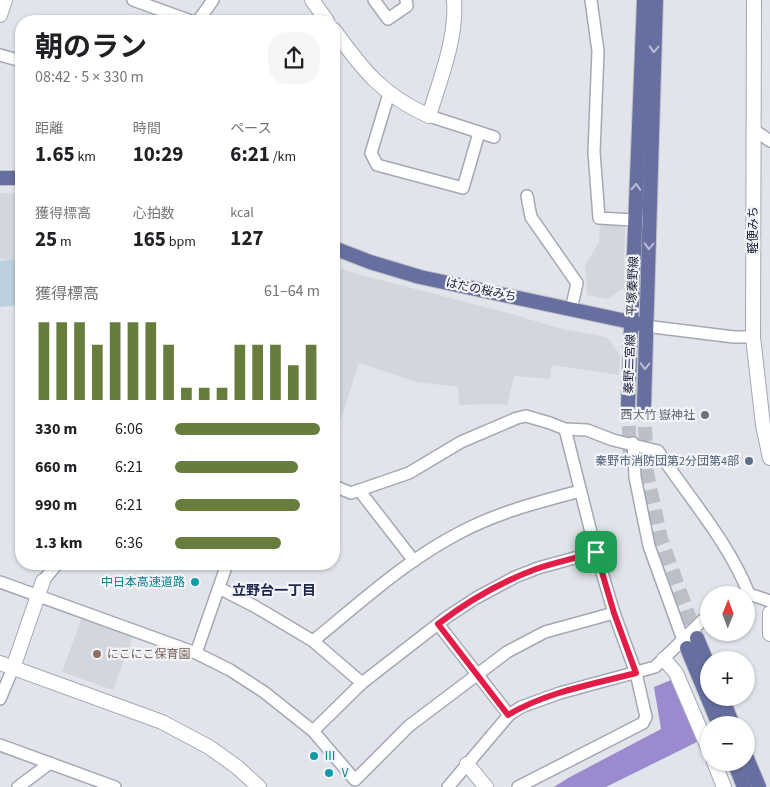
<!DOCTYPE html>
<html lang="ja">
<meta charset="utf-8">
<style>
body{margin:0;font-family:"Source Sans 3","Noto Sans JP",sans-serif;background:#f6f6f6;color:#202124;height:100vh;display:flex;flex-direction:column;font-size:19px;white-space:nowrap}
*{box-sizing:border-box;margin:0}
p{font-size:16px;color:#757577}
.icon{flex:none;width:28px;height:28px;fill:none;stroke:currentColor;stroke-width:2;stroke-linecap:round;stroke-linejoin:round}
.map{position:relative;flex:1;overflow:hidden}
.sheet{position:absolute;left:15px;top:15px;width:325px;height:555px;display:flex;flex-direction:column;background:#fff;border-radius:20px;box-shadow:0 1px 4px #0004}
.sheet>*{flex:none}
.needle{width:32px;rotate:1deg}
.controls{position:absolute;left:700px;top:586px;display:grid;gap:10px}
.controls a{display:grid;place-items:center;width:55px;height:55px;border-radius:50%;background:#fff;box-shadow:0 1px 4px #0004;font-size:25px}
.pin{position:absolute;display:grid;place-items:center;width:42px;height:42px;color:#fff;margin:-21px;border-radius:10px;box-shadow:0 2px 8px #0006}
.round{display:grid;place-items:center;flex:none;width:52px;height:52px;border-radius:20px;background:#f6f6f6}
.summary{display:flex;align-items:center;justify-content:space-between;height:85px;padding:0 20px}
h1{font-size:28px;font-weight:700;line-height:38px}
.stats{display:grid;grid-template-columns:repeat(3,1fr);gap:8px;height:85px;padding:5px 20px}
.stats div{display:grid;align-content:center}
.stats b{font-size:21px;font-weight:700}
.stats small{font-size:14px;font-weight:400}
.stats p{font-size:14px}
.chart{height:140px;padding:10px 20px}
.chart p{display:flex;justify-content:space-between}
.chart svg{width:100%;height:90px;margin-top:5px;stroke:#667d3d;stroke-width:6}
ul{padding:0 20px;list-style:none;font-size:16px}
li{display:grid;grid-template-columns:80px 60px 1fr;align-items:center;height:38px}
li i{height:12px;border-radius:6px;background:#667d3d}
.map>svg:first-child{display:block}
.built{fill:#d2d7df}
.green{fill:#bbcfdc}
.water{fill:#9c8acf}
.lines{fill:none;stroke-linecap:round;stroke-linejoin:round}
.primary-tunnel{stroke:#bbbfc8;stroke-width:14;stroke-dasharray:14 7;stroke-linecap:butt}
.minor-casing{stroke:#a4a8b3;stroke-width:14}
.tertiary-casing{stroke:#a4a8b3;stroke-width:16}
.primary-casing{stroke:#c1c2c8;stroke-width:16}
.minor{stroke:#fff;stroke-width:11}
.tertiary{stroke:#fff;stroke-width:14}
.primary{stroke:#676fa0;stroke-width:14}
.oneway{stroke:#babfd5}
.route-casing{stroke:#fff;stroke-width:10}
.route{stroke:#e11d48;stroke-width:6}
.worship-dot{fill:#6b7280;stroke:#f2f4f8;stroke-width:2}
.service-dot{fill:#5c6f8a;stroke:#f2f4f8;stroke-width:2}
.culture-dot{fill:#0f9aa8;stroke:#f2f4f8;stroke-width:2}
.education-dot{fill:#8d6e63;stroke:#f2f4f8;stroke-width:2}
.labels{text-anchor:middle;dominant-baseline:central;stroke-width:4.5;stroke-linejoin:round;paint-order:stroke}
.street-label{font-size:12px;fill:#22263c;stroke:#f2f4f8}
.worship-label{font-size:12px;fill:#5b616d;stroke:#f2f4f8;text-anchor:end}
.service-label{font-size:12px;fill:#4e5e75;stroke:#f2f4f8;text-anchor:end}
.culture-label{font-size:12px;fill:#0d838f;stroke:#f2f4f8;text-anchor:start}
.education-label{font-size:12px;fill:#785e54;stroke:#f2f4f8;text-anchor:start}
.neighbourhood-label{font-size:14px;font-weight:bold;fill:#1e254d;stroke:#f2f4f8}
</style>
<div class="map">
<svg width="770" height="787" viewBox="0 0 770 787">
<rect width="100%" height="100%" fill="#e1e5eb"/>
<g class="built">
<polygon points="0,193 21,194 21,260 0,259"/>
<polygon points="600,224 625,225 624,288 608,299 587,295 585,266 597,245 599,244"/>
<polygon points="334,266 357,274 512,314 558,328 607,337 620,355 619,375 552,365 550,379 514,376 507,406 500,404 459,405 458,387 416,382 359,363 334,441"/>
<polygon points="82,617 133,636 113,690 62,672"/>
</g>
<polygon class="green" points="21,258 21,305 0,307 0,261"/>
<polygon class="water" points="671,680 697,742 606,787 554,787 568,778 661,729 654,687"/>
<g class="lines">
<g class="primary-tunnel">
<polyline points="628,405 630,457"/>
<polyline points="644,406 647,473 661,539 697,638"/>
</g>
<defs>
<g id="minor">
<polyline points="133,0 191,21"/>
<polyline points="374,0 388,19 407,6 406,0"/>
<polyline points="591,0 598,51 594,152 599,218 650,221"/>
<polyline points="198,21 213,0"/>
<polyline points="0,55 21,61"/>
<polyline points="390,95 387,100 371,153 377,165 463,188 479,133"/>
<polyline points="429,116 494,137"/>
<polyline points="753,129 770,141"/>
<polyline points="527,196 531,217 577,283 571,310"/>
<polyline points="645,326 734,337 753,337"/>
<polyline points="633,443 635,477 649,546 683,640"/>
<path d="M 334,486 L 351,493 L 409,473 L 461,442 L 517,418 L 526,416 L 550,423 L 565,429 L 587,430 L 613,440 L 658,451 C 689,498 728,541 749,594"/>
<polyline points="359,490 414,561"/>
<polyline points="43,581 57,564"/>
<polyline points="0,582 196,653 230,670 264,692 313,731 355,780 409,726 507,652 545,632 614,613"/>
<polyline points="219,588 256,607 313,641 362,683"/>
<polyline points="746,596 749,594 770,601"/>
<polyline points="438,624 509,715"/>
<path d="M 313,641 C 360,603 406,560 461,532 C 499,512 539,502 580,491"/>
<polyline points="196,653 227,564"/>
<polyline points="0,699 13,668"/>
<polyline points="313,731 362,683 447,617 476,598 515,577 538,568 596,552"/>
<polyline points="0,745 115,787"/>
<polyline points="18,787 50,763"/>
<polyline points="448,787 509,715 521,707 560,693 655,667 709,614"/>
<polyline points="518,787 643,723 646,717 636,673 614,613 596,552 565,429"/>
</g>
<g id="tertiary">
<polyline points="312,0 327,21"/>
<polyline points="754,0 753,337 763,425 770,458"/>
<polyline points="0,15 5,0"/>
<path d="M 334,30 C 363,70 382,95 429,116 C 440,79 457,39 454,0"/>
<polyline points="770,613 770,634"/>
<polyline points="664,659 676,673 709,750"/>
<polyline points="0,663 162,722 209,747 237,767 259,787"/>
<polyline points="13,668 43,581"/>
<polyline points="714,762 724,787"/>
<polyline points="467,764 486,787"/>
</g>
<g id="primary">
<polyline points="0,178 21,178"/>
<polyline points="334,248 370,262 420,277 640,324"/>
<polyline points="628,405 644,0"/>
<polyline points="644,406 656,0"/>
<polyline points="697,638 709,667"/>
<polyline points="687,648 719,725"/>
<polyline points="722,698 733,725"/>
<polyline points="746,756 759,787"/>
<polyline points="734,762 744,787"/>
</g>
</defs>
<use href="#minor" class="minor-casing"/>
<use href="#tertiary" class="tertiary-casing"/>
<use href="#primary" class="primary-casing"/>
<use href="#minor" class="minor"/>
<use href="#tertiary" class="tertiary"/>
<use href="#primary" class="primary"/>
</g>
<defs><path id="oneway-chevron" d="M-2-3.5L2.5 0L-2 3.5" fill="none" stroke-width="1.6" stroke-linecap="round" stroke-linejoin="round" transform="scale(1.25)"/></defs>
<g class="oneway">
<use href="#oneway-chevron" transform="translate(654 49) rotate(92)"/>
<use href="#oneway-chevron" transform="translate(636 187) rotate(-87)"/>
<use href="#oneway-chevron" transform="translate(649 246) rotate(92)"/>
<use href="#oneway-chevron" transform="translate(645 366) rotate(91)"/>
</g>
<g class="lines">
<defs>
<path id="route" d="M 596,552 L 614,613 L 636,673 C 594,684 546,692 508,715 L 438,624 C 468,601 501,582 536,569 C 556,562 577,558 596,552 Z"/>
</defs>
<use href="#route" class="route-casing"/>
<use href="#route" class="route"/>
</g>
<circle class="worship-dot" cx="705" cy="415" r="5"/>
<circle class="service-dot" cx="749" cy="461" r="5"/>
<g class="culture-dot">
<circle cx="195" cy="582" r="5"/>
<circle cx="314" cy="756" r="5"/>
<circle cx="329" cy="773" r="5"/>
</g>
<circle class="education-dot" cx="97" cy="654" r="5"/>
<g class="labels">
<g class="street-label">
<text transform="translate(753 230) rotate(-90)">軽便みち</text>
<text transform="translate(633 286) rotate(-88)">平塚秦野線</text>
<text transform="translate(481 290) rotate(12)">はだの桜みち</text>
<text transform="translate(630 364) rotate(-88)">秦野二宮線</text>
</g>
<g class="worship-label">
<text x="695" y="415">西大竹 嶽神社</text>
</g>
<g class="service-label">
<text x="739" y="461">秦野市消防団第2分団第4部</text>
</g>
<g class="culture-label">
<text x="185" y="582" text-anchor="end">中日本高速道路</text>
<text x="324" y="756">Ⅲ</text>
<text x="339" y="773">Ⅴ</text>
</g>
<g class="education-label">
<text x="107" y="654">にこにこ保育園</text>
</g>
<g class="neighbourhood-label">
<text x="274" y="591">立野台一丁目</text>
</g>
</g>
</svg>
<div class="controls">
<a><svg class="needle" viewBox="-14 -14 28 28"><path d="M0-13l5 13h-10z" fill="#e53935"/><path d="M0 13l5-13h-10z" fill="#757577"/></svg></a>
<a>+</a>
<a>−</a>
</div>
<div class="pin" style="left:596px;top:552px;background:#1e9e55"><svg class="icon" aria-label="arrive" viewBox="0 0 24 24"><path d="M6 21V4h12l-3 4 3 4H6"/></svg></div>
<section class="sheet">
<div class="summary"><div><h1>朝のラン</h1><p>08:42 · 5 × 330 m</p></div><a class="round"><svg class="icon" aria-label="share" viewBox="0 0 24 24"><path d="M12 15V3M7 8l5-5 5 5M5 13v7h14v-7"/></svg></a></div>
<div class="stats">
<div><p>距離</p><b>1.65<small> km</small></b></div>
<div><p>時間</p><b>10:29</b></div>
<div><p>ペース</p><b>6:21<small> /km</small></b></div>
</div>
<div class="stats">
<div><p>獲得標高</p><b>25<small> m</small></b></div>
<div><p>心拍数</p><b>165<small> bpm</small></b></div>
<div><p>kcal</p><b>127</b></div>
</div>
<div class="chart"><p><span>獲得標高</span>61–64 m</p>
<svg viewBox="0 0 160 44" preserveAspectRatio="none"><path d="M5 44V6M15 44V6M25 44V6M35 44V17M45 44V6M55 44V6M65 44V6M75 44V17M85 44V38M95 44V38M105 44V38M115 44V17M125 44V17M135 44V17M145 44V27M155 44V17"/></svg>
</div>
<ul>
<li><b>330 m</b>6:06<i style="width:100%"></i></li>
<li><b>660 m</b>6:21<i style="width:85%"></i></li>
<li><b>990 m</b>6:21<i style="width:86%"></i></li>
<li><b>1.3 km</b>6:36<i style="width:73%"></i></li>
</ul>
</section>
</div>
